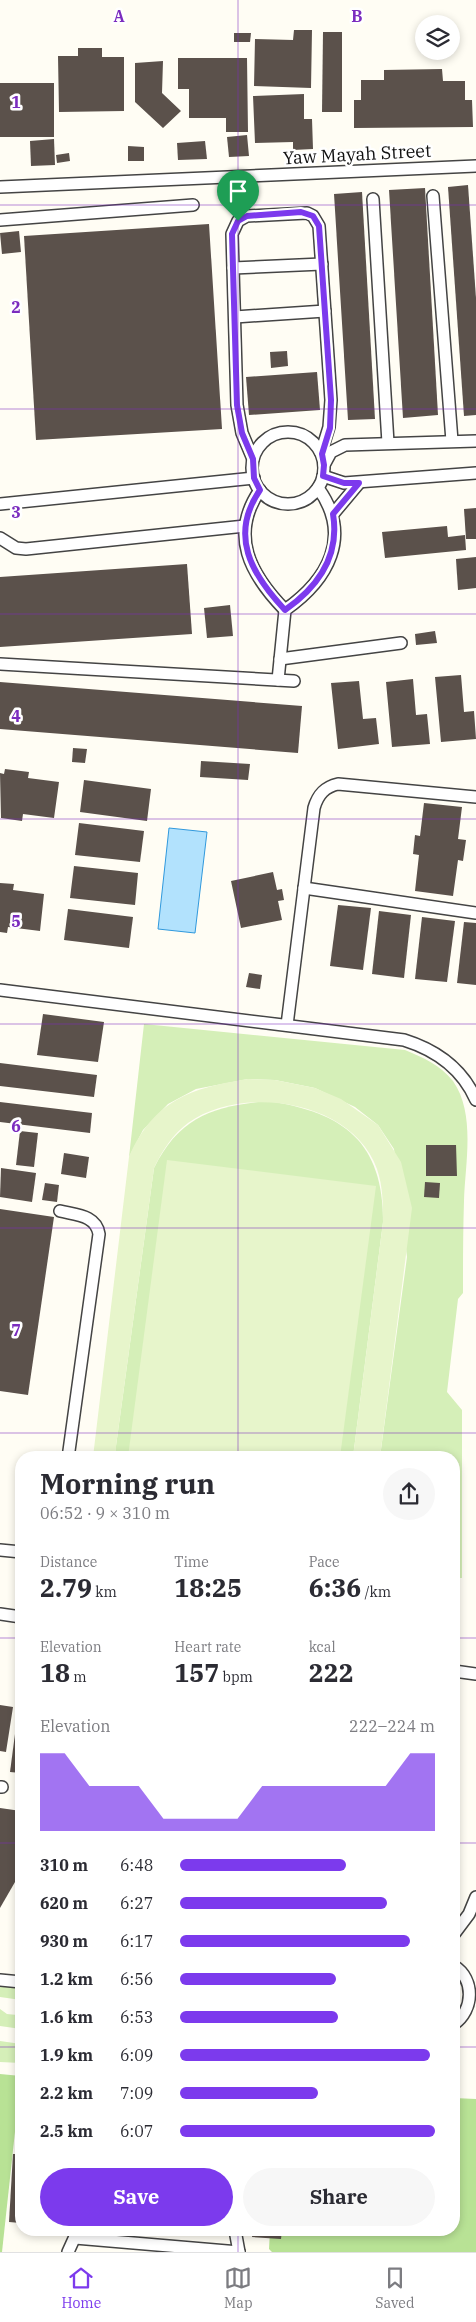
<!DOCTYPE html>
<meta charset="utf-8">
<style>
body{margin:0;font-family:"IBM Plex Serif",serif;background:#f7f7f7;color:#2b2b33;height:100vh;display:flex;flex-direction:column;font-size:19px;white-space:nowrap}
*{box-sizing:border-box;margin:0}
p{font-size:16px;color:#7c7c81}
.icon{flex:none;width:28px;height:28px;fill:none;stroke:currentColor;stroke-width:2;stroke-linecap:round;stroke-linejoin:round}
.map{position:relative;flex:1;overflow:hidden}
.drawer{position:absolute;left:15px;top:1451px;width:445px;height:785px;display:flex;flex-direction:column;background:#fff;border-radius:20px;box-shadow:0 2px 8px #0003}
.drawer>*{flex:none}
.tools{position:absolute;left:415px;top:15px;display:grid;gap:10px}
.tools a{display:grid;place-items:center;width:45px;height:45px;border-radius:50%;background:#fff;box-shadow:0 2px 8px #0003;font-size:25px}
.pin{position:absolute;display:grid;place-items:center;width:42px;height:42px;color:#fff;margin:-51px -21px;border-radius:50% 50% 50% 0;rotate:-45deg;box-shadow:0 0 5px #0007}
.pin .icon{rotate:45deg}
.round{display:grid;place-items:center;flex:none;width:52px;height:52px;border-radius:26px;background:#f7f7f7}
.head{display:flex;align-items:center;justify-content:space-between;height:85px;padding:0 25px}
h1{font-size:28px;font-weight:800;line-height:38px}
.figures{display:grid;grid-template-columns:repeat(3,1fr);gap:8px;height:85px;padding:5px 25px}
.figures div{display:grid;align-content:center}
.figures b{font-size:25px;font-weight:800}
.figures small{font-size:14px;font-weight:400}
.figures p{font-size:14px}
.chart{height:140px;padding:10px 25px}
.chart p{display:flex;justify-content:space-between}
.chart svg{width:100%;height:90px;margin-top:5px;fill:#7c3aed;opacity:.7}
.cta{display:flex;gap:10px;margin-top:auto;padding:10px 25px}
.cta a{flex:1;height:58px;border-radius:30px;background:#7c3aed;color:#fff;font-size:20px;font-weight:800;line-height:58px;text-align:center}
.cta a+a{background:#f7f7f7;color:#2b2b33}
ul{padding:0 25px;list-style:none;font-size:16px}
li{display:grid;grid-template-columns:80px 60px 1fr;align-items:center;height:38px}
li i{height:12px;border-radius:6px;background:#7c3aed}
.tabs{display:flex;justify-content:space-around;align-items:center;height:70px;border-top:1px solid #e1e1e2;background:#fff;font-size:14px;color:#7c7c81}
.tabs a{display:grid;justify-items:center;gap:2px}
.tabs .current{color:#7c3aed}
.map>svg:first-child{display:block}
.green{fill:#d5efb8}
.forest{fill:#b8e295}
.pitch{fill:#e7f5cb}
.water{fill:#b2e2fd;stroke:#3099dd}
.building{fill:#5b514b}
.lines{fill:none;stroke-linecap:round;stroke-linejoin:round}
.lane-casing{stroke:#444;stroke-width:14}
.lane{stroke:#fff;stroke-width:11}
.route-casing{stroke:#fff;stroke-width:10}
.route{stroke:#7c3aed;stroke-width:6}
.grid{fill:none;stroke:#7b2cbf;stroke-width:1;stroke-opacity:0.55}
.labels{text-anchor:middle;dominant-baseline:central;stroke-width:5;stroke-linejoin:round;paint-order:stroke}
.street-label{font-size:18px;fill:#111;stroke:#fff}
.grid-label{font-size:16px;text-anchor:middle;font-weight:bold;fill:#7b2cbf;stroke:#fff;stroke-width:5;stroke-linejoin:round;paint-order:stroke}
</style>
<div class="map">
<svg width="476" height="2252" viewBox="0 0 476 2252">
<rect width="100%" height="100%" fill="#fffdf4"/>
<g class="green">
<path d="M 144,1024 L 405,1050 C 424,1058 440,1065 453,1081 C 476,1114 465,1164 464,1201 C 463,1232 463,1263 463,1293 L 458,1299 L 447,1392 L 462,1410 L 462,1578 L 454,1578 L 454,1458 L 380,1457 L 407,1257 L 394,1149 L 378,1125 L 355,1107 L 315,1088 L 275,1080 L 248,1079 L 196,1089 L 168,1104 L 143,1130 L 129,1157 Z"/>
<path d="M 267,1101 C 344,1112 383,1142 383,1222 L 353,1457 L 116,1458 L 116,1446 L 154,1168 C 179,1117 213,1106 267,1101 Z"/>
<polygon points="0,1986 21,1989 21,2000 0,1997"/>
<polygon points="0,2009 7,2014 17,2015 21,2012 21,2029 0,2026"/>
<polygon points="0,2041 21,2044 21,2063 0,2062"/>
</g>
<g class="forest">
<polygon points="0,2074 21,2076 2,2252 0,2252"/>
<polygon points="454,2098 476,2099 476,2252 272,2252 269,2249 270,2230 454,2230"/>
</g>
<g class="pitch">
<path d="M 248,1079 L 275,1080 L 315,1088 L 341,1099 L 378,1125 L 401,1162 L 412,1208 L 380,1457 L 353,1457 L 383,1222 C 383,1204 383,1187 377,1169 C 353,1100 242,1084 188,1123 C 173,1134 162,1151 154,1168 L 116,1446 L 116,1457 L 93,1457 L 129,1157 C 154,1100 191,1088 248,1079 Z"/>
<polygon points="167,1160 376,1186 340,1457 128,1457"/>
</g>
<polygon class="water" points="169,828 207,832 195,933 158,929"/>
<g class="building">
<polygon points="294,30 312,30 311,88 254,86 255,39 293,40"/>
<polygon points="323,32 342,32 342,112 322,112"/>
<polygon points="234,33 251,33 250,42 234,42"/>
<polygon points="78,48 102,48 102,57 124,57 124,111 59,112 58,56 78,56"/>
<polygon points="178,58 247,58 248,132 226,132 226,118 189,118 189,89 178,89"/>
<polygon points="163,61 162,93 181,111 163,128 135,102 135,63"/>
<polygon points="442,69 443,81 465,81 465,100 472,100 473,127 354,128 354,100 361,100 361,80 384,80 384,70"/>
<rect x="0" y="83" width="54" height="54"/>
<polygon points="304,94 304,119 312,119 313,149 293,150 293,142 255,143 253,96"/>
<polygon points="247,135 249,156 229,157 227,137"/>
<polygon points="54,139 55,165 31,166 30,141"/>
<polygon points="205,141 207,159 178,160 177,143"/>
<polygon points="128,146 144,147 144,161 128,161"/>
<polygon points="69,153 70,161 57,163 56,155"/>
<polygon points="468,185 476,298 476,415 464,416 448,187"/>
<polygon points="425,188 438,415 403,418 389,190"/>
<polygon points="362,192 375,419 348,420 334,194"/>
<polygon points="209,224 222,429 36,440 24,236"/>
<polygon points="19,231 21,252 2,254 0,233"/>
<polygon points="287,351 288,366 271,368 270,352"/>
<polygon points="317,372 320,410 249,415 246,377"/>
<polygon points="476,508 476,539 466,539 464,509"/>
<polygon points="447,526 448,537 465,535 466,550 385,558 382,532"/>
<polygon points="476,557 476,588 458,590 456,559"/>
<polygon points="187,564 192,634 0,647 0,577"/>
<polygon points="230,605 233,636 207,638 204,608"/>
<polygon points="435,631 437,643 416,645 415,634"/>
<polygon points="461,675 464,712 474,711 476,739 441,742 435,677"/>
<polygon points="413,679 416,715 427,714 430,744 392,747 386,682"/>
<polygon points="359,681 363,719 376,718 379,744 338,749 331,683"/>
<polygon points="0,682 302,706 298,753 0,729"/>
<polygon points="73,748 87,749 85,763 72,762"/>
<polygon points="201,761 250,764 248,780 200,777"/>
<polygon points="5,769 29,772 28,778 59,782 54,818 23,814 22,821 1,818 0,773 4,774"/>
<polygon points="84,780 151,789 147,821 80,812"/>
<polygon points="424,803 462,807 458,839 466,840 463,861 458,860 453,896 415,891 419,855 413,854 415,835 420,836"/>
<polygon points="79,823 144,831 140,862 75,855"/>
<polygon points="74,866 138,873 135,905 70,898"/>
<polygon points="273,872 277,890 282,889 284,900 278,901 282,920 241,928 231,881"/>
<polygon points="0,883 14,884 13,890 44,894 40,931 8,927 7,933 0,932"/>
<polygon points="338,905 371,908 363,970 330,966"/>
<polygon points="68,909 133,917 129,948 64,940"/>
<polygon points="379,911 411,915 404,978 372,974"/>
<polygon points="422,917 455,921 447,982 415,979"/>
<polygon points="464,922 476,923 476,985 457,983"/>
<polygon points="249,973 262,975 260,989 246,987"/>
<polygon points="43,1014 104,1022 98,1062 37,1055"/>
<polygon points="0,1063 97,1075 94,1097 0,1086"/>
<polygon points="0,1102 92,1113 90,1133 0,1122"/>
<polygon points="20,1131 38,1133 34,1167 16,1165"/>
<polygon points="426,1145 456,1145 457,1176 426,1176"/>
<polygon points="64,1153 89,1157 86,1178 61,1174"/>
<polygon points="1,1168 36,1173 32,1202 0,1197"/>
<polygon points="425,1182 440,1183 439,1198 424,1197"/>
<polygon points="45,1183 59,1185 57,1202 42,1200"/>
<polygon points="0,1209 54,1217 28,1395 0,1391"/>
<polygon points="20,1696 21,1696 21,1773 10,1772"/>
<polygon points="0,1705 13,1707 6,1752 0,1751"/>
<polygon points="0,1808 21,1811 21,1840 15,1882 0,1908"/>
<polygon points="13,2154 21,2154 21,2223 9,2222"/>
<polygon points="178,2230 222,2230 222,2234"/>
<polygon points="253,2230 282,2230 281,2239 252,2237"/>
</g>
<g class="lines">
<defs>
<g id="lane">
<polyline points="0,187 476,166"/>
<polyline points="433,196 452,441"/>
<polyline points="373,199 388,443"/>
<polyline points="0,220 193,205"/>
<polyline points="233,268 322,264"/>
<polyline points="235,317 325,311"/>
<circle cx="288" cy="468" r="36"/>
<polyline points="253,459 242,433 237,405 232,234 238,221 247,216 307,213 313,216 319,226 331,400 329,427 321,453"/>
<polyline points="324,465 331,452 345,445 476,441"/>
<polyline points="323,476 344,483 476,473"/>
<path d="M 260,490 C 229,535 250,574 285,610"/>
<polyline points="0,504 254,478"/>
<polyline points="333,514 359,483"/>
<polyline points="0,538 16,548 26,549 245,526"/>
<polyline points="280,659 401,643"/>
<polyline points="0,664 294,681"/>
<path d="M 278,680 L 285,610 C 328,580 353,536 318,488"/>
<polyline points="304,888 476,913"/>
<path d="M 0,990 L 404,1040 C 436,1050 462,1068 476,1100"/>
<path d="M 287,1025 L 314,808 C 318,794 325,787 338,784 L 476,797"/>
<path d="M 60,1211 C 76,1215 96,1215 99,1234 L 68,1458"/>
<polyline points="0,1550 21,1552"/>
<polyline points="0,1614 21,1617"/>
<polyline points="454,1671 476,1674"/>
<polyline points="0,1787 2,1787"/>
<polyline points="454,1934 469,1914 476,1897"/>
<path d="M 454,1966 C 475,1979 474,2010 454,2024"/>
<polyline points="0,1980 21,1982"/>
<polyline points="235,2230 239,2252"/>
<polyline points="75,2238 239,2252"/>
<polyline points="68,2252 78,2230"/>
</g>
</defs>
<use href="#lane" class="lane-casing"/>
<use href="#lane" class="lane"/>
</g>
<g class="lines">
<defs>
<path id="route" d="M 301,212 L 313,216 L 319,226 L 331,400 L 330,428 L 322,454 L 324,465 L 323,476 L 344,483 L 359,483 L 333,514 C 340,556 318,587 285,610 C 251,574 229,535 260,490 L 254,478 L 253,459 L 242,433 L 237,405 L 232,234 L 238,221 L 247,216 Z"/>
</defs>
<use href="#route" class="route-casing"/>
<use href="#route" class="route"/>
</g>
<path class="grid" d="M 238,0 L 238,1458M 0,205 L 476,205M 0,409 L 476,409M 0,614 L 476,614M 0,819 L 476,819M 0,1024 L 476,1024M 0,1228 L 476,1228M 0,1433 L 476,1433M 0,1638 L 21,1638M 454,1638 L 476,1638M 0,1843 L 21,1843M 454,1843 L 476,1843M 0,2047 L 21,2047M 454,2047 L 476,2047M 238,2230 L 238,2252"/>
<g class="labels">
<g class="street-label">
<text transform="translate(357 154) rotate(-3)">Yaw Mayah Street</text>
</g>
</g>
<g class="grid-label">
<text x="119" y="22">A</text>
<text x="357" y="22">B</text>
<text x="16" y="108">1</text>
<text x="16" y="313">2</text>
<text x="16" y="518">3</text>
<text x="16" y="722">4</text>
<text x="16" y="927">5</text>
<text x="16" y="1132">6</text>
<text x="16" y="1336">7</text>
</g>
</svg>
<div class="tools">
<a><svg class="icon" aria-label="layers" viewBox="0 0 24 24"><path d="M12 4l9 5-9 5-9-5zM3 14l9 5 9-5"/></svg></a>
</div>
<div class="pin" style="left:238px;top:221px;background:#1e9e55"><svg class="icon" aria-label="arrive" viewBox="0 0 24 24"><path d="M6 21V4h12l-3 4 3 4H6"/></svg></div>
<section class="drawer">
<div class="head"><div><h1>Morning run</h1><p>06:52 · 9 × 310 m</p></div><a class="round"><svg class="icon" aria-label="share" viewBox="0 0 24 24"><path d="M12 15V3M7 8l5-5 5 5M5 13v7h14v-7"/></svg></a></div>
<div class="figures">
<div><p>Distance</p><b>2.79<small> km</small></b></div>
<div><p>Time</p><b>18:25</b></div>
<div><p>Pace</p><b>6:36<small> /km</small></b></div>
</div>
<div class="figures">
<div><p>Elevation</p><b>18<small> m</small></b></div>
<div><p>Heart rate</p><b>157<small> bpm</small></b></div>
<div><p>kcal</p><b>222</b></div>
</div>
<div class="chart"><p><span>Elevation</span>222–224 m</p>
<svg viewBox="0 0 160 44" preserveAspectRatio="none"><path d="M0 44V6L10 6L20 22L30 22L40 22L50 38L60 38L70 38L80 38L90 22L100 22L110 22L120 22L130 22L140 22L150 6L160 6V44z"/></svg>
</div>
<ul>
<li><b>310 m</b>6:48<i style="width:65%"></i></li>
<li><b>620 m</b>6:27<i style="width:81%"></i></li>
<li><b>930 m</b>6:17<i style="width:90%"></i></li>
<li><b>1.2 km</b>6:56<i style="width:61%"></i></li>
<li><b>1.6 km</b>6:53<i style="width:62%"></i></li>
<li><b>1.9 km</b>6:09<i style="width:98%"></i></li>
<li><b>2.2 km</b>7:09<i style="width:54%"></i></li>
<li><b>2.5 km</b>6:07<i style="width:100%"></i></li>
</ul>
<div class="cta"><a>Save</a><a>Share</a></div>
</section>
</div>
<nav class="tabs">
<a class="current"><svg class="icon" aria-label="home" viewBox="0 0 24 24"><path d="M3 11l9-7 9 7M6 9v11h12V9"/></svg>Home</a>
<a><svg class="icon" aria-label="map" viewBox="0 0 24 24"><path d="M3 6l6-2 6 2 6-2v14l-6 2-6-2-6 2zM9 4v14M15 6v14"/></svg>Map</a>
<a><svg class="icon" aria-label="saved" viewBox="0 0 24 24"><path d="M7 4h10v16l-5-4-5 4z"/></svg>Saved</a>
</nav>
